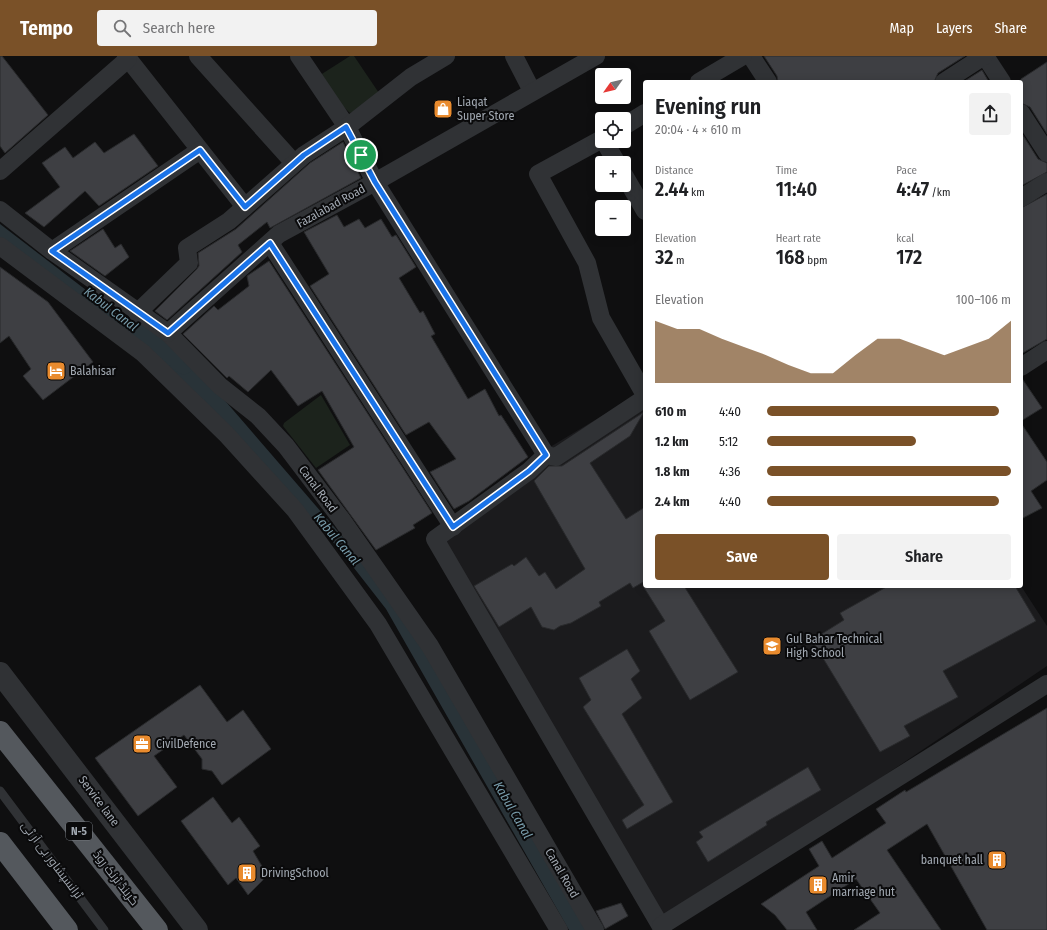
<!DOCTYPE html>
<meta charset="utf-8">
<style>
body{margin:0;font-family:"Fira Sans Condensed",Cairo,sans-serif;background:#f2f2f2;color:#202124;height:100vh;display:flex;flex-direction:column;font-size:15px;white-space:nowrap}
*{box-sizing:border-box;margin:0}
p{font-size:13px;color:#757577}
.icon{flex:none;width:22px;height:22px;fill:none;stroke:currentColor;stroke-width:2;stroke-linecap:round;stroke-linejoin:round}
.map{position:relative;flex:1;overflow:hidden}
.details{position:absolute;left:643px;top:24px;width:380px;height:508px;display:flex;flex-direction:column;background:#fff;border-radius:4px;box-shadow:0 2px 10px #0003}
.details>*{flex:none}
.needle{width:26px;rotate:236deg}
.controls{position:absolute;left:595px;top:12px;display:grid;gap:8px}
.controls a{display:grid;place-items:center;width:36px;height:36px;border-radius:4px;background:#fff;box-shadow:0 2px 10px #0003;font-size:20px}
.pin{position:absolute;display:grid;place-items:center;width:34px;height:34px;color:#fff;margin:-17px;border:2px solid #fff;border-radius:50%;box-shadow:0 1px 4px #0007}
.round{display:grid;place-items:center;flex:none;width:42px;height:42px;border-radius:4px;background:#f2f2f2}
.head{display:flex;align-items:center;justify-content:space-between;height:68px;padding:0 12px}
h1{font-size:22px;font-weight:600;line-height:30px}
.figures{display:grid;grid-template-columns:repeat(3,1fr);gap:6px;height:68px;padding:4px 12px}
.figures div{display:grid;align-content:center}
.figures b{font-size:20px;font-weight:600}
.figures small{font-size:11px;font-weight:400}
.figures p{font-size:11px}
.chart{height:112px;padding:8px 12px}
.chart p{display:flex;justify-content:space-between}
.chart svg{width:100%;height:72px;margin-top:4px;fill:#7a5128;opacity:.7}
.cta{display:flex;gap:8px;margin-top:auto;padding:8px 12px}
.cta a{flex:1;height:46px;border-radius:4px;background:#7a5128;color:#fff;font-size:16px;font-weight:600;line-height:46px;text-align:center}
.cta a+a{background:#f2f2f2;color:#202124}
ul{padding:0 12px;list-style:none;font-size:13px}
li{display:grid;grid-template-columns:64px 48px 1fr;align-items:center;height:30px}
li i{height:10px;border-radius:5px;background:#7a5128}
header{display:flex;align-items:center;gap:24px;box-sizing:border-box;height:56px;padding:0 20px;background:#7a5128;color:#fff}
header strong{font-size:19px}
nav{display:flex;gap:22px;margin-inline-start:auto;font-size:14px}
.search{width:280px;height:36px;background:#f2f2f2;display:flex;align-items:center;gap:10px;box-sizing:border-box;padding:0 14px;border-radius:4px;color:#757577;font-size:15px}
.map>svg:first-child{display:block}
.built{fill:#1b1b1d}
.green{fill:#1c231c}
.water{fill:#293338}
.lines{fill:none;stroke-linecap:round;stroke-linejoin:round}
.canal{stroke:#293338;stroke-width:17}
.building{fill:#3e3f43;stroke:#292a2c}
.service{stroke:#303235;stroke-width:9}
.minor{stroke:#303235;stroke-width:18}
.tertiary{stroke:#303235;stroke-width:22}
.trunk{stroke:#54585d;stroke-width:22}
.route-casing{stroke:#fff;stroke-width:8}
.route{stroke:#1a73e8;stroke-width:5}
.labels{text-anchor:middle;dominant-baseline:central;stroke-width:4;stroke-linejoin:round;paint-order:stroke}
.shield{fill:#0a0a0b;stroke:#74797f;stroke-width:1}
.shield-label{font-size:11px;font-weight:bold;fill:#a1a8b1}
.poi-label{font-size:12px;fill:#a1a8b1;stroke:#0a0a0b;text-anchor:start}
.street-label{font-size:12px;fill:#a1a8b1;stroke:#0a0a0b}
.water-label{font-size:13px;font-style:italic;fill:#789cab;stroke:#0a0a0b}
</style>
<header>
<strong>Tempo</strong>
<div class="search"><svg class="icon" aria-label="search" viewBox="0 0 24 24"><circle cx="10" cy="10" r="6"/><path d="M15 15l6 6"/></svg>Search here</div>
<nav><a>Map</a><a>Layers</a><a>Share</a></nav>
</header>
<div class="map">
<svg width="1047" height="874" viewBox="0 0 1047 874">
<rect width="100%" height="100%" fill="#0f0f10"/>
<polygon class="built" points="645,334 645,530 1021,530 1047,570 1047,610 661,870 435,483 535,400"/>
<g class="green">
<polygon points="350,0 354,0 383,43 350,57 314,23"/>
<polygon points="321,339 350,389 316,412 283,370 284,367"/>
</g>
<g class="water">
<polygon points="0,168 155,287 144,292 0,187"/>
<polygon points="172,294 221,340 373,516 426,592 586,874 569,874 386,553 340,494 280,427 159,307 160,301"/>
</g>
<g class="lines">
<polyline class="canal" points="137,273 184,310"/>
</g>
<g class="building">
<polygon points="0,0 2,0 48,59 5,97 0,90"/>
<polygon points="764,0 965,0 938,17 934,26 778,26 777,20"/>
<polygon points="1047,6 1047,78 1030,51 1021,47 1021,23"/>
<polygon points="982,14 989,26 963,26"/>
<polygon points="1021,76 1038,103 1047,107 1047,116 1021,130"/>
<polygon points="134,78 158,110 99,150 85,135 44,171 25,157 60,131 42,107 65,91 73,102 95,86 104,97"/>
<polygon points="343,86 361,122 270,172 267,166 238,189 242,196 167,264 155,255 196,214 199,210 198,197 236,173 310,107"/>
<polygon points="1047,138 1047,283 1021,298 1021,152"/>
<polygon points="337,159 344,171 359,163 365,172 381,163 392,181 396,179 416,211 399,222 420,257 423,255 435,278 431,280 468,343 485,333 499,360 501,359 528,401 469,445 454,453 430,416 456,403 429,366 406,379 310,230 329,218 304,176"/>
<polygon points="103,173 115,192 121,188 129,201 105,220 70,195"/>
<polygon points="269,205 432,457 413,469 415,472 376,494 318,414 354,391 322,335 298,350 271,314 248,336 229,320 227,322 183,278 214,250 218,254 249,230 247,220"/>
<polygon points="0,211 48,246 93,306 43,344 23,320 31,313 9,280 0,287"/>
<polygon points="1021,321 1042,352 1021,365"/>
<polygon points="644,356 630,380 590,407 626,463 645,451 645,525 633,532 630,527 599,546 601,550 571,567 560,570 554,574 542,571 531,551 499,571 474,530 512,508 514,510 526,501 539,520 545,516 556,533 585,513 534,425 549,410 562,410"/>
<polygon points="1021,367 1047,406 1047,424 1031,435 1042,452 1021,463"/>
<polygon points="643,530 684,530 738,616 690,644 649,575 665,565"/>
<polygon points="888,530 1015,530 1036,565 943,615 958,641 904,670 910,680 880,696 812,584 844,564 840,557"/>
<polygon points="627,593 640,615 631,623 642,642 622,658 673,746 627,773 622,764 644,749 583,651 591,644 579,622"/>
<polygon points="200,629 227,666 243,654 271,693 222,729 212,715 202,713 202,703 184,679 154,700 177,731 138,760 95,702"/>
<polygon points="1047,652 1047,874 987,874 927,768 887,794 941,874 854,874 880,857 856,823 806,856 817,874 787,874 775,859 761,848 819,810 809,793 822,785 832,802 886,767 876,753 905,734 906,736"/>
<polygon points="808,711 821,734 766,766 767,769 708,806 696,786 703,781 699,776"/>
<polygon points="213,741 232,767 239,761 260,790 253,795 263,812 263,824 248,839 236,822 228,829 181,765"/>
<polygon points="621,847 628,860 605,873 596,855"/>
</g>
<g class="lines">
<polyline class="service" points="0,735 104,874"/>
<g class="minor">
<polyline points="126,0 245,151"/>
<polyline points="198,0 294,107"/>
<polyline points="299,0 347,71 375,126 546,399"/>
<polyline points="514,0 532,35"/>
<polyline points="751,0 768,26"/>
<polyline points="985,0 1002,26"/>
<polyline points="699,26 743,0"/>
<polyline points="944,26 984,0"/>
<polyline points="1021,57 1047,97"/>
<polyline points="624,70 645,57"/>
<polyline points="602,83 538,118 587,207 601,262 645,339"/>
<polyline points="604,85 617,107"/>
<polyline points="0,115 128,3"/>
<polyline points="624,119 645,155"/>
<polyline points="1021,142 1047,126"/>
<polyline points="0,154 52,195 168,277 220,330 258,360 286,390 342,464 430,590 595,874"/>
<polyline points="270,187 453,471"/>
<polyline points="0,190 143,297 226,378 295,454 378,568 559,874"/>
<polyline points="52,195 200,94"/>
<polyline points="137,257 189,207 187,192 229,165 304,99 347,71 411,21 446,0"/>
<polyline points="168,277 279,178 375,126 596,0"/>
<polyline points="1021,311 1047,294"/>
<polyline points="645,342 556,401 546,399 529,415 435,483 663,874"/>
<polyline points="661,870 1047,628"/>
</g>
<polyline class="tertiary" points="0,617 197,874"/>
<g class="trunk">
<polyline points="0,676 157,874"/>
<polyline points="0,787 67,874"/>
</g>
</g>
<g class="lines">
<defs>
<polygon id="route" points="346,71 375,126 546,399 529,415 453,471 270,187 168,277 52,195 200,94 245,151 304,99"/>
</defs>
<use href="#route" class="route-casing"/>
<use href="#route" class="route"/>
</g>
<defs>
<symbol id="shop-square" viewBox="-11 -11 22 22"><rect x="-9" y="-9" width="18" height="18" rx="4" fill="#e98b2e" stroke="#0a0a0b"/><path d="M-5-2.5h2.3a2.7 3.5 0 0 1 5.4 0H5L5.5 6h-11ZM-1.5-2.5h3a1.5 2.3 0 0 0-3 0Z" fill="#fff"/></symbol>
<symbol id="hotel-square" viewBox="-11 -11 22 22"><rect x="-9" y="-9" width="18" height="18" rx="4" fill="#e98b2e" stroke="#0a0a0b"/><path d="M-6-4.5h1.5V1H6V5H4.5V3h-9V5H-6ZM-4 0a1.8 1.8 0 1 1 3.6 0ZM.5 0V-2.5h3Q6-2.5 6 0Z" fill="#fff"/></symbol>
<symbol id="school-square" viewBox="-11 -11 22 22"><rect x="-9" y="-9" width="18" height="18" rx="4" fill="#e98b2e" stroke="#0a0a0b"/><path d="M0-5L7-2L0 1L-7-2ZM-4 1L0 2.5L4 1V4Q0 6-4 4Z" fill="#fff"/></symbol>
<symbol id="office-square" viewBox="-11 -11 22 22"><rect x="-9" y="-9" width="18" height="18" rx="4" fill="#e98b2e" stroke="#0a0a0b"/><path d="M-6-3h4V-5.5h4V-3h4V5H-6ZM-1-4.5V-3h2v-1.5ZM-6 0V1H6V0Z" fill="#fff"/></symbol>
<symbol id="building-square" viewBox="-11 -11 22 22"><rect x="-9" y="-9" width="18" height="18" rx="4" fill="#e98b2e" stroke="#0a0a0b"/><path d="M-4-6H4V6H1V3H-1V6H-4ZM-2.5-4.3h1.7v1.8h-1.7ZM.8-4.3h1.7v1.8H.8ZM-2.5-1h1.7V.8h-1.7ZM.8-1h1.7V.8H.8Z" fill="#fff"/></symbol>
</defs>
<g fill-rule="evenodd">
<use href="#shop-square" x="432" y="42" width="22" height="22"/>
<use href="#hotel-square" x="45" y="304" width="22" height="22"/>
<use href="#school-square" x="761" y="579" width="22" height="22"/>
<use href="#office-square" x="131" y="677" width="22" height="22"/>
<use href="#building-square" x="986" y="793" width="22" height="22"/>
<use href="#building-square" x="236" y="806" width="22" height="22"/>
<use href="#building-square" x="807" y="818" width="22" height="22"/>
</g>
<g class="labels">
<rect class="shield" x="66" y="766" width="26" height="18" rx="3"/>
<g class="shield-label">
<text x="79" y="775">N-5</text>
</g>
<g class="poi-label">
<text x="457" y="46">Liaqat<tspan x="457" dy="14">Super Store</tspan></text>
<text x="70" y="315">Balahisar</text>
<text x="786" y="583">Gul Bahar Technical<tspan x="786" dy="14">High School</tspan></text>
<text x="156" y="688">CivilDefence</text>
<text x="983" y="804" text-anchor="end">banquet hall</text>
<text x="261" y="817">DrivingSchool</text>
<text x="832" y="822">Amir<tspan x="832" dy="14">marriage hut</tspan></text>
</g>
<g class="street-label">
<text transform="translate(331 150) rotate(-29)">Fazalabad Road</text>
<text transform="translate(318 433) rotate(53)">Canal Road</text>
<text transform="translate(99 745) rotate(53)">Service lane</text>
<text transform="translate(52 804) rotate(53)">ٹرانسپشاور بی آر ٹی</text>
<text transform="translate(562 817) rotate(60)">Canal Road</text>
<text transform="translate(116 822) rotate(52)">گرینڈ ٹرنک روڈ</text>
</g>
<g class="water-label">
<text transform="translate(111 253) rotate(37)">Kabul Canal</text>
<text transform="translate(337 483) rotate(50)">Kabul Canal</text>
<text transform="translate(513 754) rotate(60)">Kabul Canal</text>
</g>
</g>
</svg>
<div class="controls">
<a><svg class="needle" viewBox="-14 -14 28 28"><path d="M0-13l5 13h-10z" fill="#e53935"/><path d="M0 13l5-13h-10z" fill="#757577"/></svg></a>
<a><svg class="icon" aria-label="locate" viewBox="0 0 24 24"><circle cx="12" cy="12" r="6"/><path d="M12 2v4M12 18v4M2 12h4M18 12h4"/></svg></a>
<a>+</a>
<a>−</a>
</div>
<div class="pin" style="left:361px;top:99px;background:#1e9e55"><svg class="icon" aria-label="arrive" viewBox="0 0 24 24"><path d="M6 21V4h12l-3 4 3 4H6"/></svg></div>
<section class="details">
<div class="head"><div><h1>Evening run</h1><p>20:04 · 4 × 610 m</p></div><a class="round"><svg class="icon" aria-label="share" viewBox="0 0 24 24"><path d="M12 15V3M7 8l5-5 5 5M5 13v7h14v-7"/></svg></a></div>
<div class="figures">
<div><p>Distance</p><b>2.44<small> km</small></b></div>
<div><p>Time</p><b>11:40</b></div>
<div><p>Pace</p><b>4:47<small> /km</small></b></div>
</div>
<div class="figures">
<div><p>Elevation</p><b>32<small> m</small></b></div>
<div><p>Heart rate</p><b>168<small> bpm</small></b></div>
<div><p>kcal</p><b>172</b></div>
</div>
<div class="chart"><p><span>Elevation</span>100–106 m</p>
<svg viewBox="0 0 160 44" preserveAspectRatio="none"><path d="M0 44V6L10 11L20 11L30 17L40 22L50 27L60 33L70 38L80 38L90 27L100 17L110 17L120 22L130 27L140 22L150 17L160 6V44z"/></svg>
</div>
<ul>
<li><b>610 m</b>4:40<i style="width:95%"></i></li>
<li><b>1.2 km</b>5:12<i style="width:61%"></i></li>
<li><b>1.8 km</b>4:36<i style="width:100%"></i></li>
<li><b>2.4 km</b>4:40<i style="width:95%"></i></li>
</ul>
<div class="cta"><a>Save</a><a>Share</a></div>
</section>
</div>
